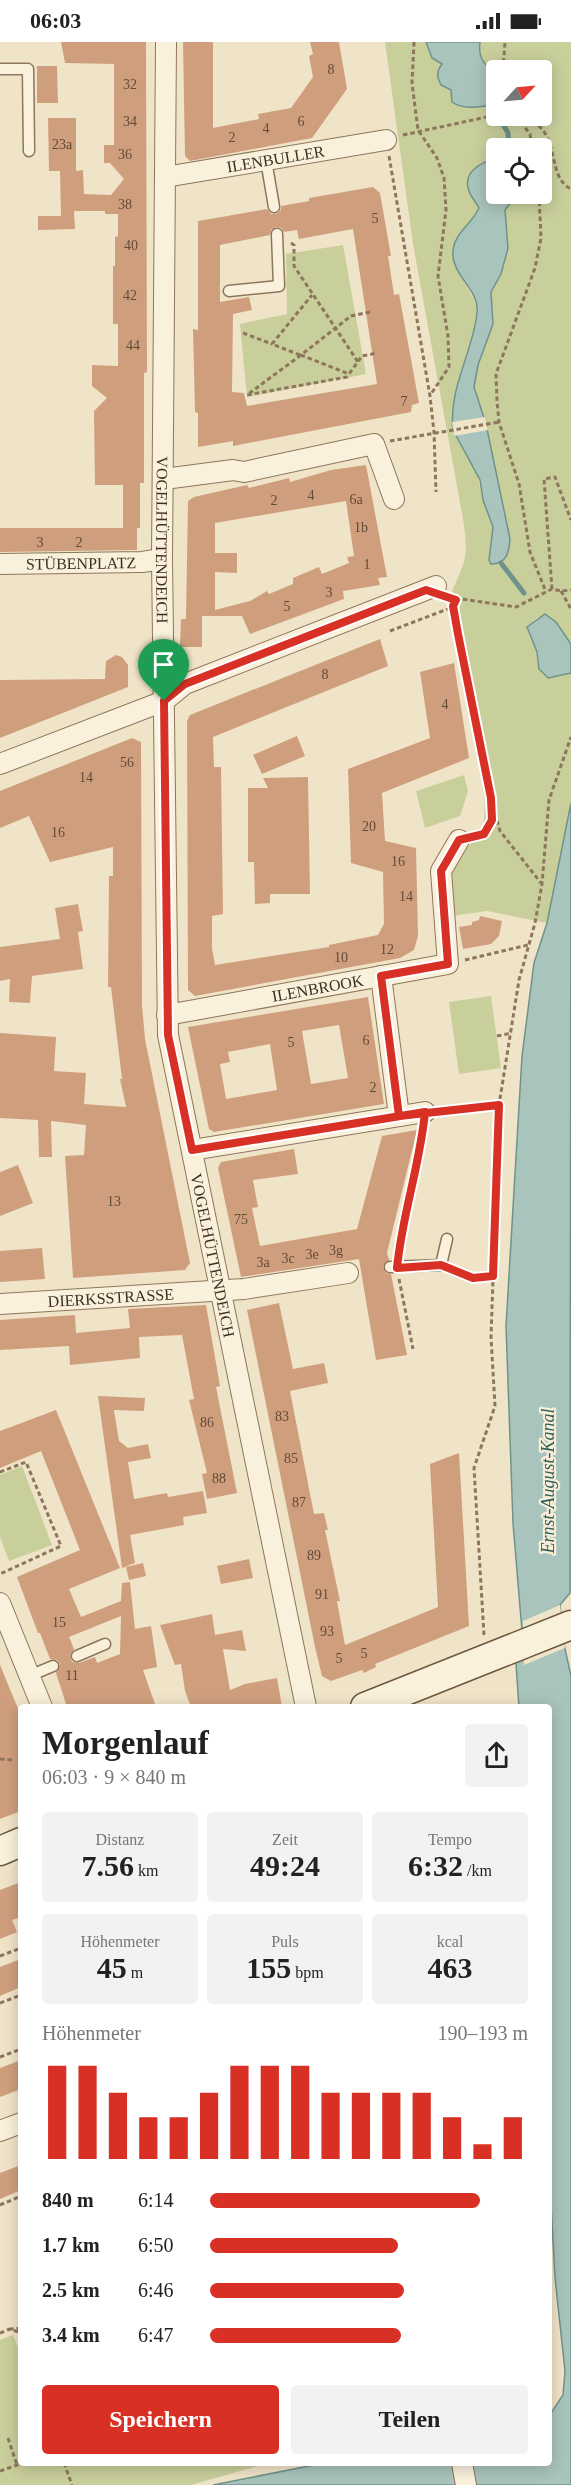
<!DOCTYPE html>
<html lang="de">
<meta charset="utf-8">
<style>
body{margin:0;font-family:"Times New Roman",serif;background:#f2f2f2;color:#222;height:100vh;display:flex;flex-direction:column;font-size:22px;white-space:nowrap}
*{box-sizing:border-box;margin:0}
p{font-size:20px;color:#767676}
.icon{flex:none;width:33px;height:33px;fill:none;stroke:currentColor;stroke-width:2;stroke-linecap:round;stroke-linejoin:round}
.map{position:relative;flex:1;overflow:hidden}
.details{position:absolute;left:18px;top:1662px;width:534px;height:762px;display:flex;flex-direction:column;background:#fff;border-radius:6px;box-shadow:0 3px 15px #0003}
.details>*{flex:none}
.needle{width:39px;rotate:64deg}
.fabs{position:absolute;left:486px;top:18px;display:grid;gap:12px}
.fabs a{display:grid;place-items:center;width:66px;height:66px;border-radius:6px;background:#fff;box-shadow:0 3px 15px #0003;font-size:30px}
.pin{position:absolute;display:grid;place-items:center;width:51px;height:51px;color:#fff;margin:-62px -26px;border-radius:50% 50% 50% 0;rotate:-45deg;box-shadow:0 0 6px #0007}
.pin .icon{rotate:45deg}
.round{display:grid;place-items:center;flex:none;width:63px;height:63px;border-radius:6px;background:#f2f2f2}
.summary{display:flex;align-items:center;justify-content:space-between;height:102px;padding:0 24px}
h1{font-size:33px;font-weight:700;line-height:45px}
.figures{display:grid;grid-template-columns:repeat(3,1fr);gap:9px;height:102px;padding:6px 24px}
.figures div{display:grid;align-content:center;border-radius:6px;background:#f2f2f2;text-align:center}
.figures b{font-size:30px;font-weight:700}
.figures small{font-size:16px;font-weight:400}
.figures p{font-size:16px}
.chart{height:168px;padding:12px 24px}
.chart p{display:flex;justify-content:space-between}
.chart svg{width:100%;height:108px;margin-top:6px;stroke:#d93025;stroke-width:6}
.action{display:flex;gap:12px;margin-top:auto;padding:12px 24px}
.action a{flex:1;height:69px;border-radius:6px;background:#d93025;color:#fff;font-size:24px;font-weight:700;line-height:69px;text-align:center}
.action a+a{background:#f2f2f2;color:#222}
ul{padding:0 24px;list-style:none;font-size:20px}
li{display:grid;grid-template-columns:96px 72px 1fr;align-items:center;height:45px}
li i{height:15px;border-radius:8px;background:#d93025}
.status{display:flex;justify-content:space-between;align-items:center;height:42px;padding:0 30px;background:#fff;direction:ltr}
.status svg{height:16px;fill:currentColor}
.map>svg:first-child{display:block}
.green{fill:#c9cf9b;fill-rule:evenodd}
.water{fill:#a9c4bc;stroke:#6f938a;stroke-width:1.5}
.pier{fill:#f0e4c8}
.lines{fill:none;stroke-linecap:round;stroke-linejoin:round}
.stream{stroke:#6f938a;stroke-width:5}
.building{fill:#cf9f7d;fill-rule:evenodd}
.lane-casing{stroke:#8d765c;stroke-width:13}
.street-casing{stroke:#8d765c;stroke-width:22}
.secondary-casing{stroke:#6f573f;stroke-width:31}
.path{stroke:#8d765c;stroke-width:3;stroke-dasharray:4.5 3;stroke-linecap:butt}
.lane{stroke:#faf1dc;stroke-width:10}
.street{stroke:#faf1dc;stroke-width:20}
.secondary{stroke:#faf1dc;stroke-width:28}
.route-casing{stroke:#fff;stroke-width:12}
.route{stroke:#d93025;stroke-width:8}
.labels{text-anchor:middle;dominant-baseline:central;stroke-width:4.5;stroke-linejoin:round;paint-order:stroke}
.number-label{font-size:14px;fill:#624a37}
.street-label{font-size:16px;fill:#3d2e20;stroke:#f7eed8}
.water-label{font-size:18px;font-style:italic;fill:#2f5d5a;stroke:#f7eed8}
</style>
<div class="status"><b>06:03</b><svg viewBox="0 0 49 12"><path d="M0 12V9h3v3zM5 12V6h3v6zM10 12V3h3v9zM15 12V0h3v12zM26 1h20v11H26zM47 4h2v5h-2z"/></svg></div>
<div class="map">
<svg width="571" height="2443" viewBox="0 0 571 2443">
<rect width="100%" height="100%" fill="#f0e4c8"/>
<g class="green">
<path d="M 385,0 L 426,0 L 430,12 L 443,23 L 438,28 L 439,40 L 451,48 L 451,57 L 459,64 L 495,63 L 496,59 L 496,74 L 542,74 L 542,28 L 496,28 L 496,39 C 489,26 478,16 480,0 L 571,0 L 571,602 L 558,583 L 538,575 L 527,585 C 528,594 534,601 536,609 C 539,621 537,629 548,636 L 571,631 L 571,761 L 547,881 L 487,869 L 438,876 L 435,833 C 449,820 468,808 479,792 C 501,757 453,613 449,566 C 448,552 459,536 463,523 C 468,508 465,492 463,477 L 413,202 ZM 496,106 L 542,106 L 542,152 L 518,152 L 505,168 L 508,206 L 501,232 L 491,250 L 493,282 L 478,323 L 474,345 L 486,382 L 510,497 L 489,518 L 493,485 L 483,458 L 476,427 L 466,413 L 453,388 L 452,372 L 461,328 L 470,303 L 477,270 C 475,246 446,227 455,200 C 459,187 474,179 479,166 L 468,142 C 472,128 482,119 496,117 Z"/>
<polygon points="343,203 366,332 247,355 240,282 287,272 286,212"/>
<polygon points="464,733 468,749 460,774 425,786 416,749"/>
<polygon points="491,954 501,1026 459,1032 449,960"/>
<polygon points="571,1367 571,1550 570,1551"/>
<polygon points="22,1424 52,1503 9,1519 0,1495 0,1433"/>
<polygon points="13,2293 21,2313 21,2421 268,2421 191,2443 0,2443 0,2298"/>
</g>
<g class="water">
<path d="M 426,0 L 480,0 C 477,22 491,23 496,39 C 498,45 497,57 495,63 C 481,64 465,69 452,60 L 451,48 L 441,43 C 437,35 436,30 442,22 L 432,16 Z"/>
<path d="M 496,117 L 496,152 L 518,152 L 505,168 L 508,206 L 501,232 L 491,250 L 493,282 L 478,323 L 474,345 L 486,382 L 510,497 C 509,510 507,522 491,522 L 489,518 L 493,485 L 483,458 L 480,438 L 453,388 C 448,347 473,310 477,271 C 480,247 450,233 453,208 C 455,190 472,182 479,166 C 476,160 471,155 469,149 C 462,130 481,120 496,117 Z"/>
<polygon points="545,572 556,580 571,602 571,631 548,636 539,627 537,610 527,585"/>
<polygon points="571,761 570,1551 560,1563 564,1602 571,1634 571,2443 213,2443 324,2421 549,2421 549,2374 563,2353 565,2329 555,2236 549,2125 549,1665 519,1665 516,1622 522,1589 513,1481 506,1284 522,1014 534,921 547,881"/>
</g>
<g class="pier">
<polygon points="485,375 488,388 454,394 452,380"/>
<polygon points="560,1563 565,1606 524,1623 523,1579"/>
</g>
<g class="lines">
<g class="stream">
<polyline points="504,84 508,91 509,106"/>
<polyline points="501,521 524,551"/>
</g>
</g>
<g class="building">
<polygon points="61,0 146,0 147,330 144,331 144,441 140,441 140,486 137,486 137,508 0,510 0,486 123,486 123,443 95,443 94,369 107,356 92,344 92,323 118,324 118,282 113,282 113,224 115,224 115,195 118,194 118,172 105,172 105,169 74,169 75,187 38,188 38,174 61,174 60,129 49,129 48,76 76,76 76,129 83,128 84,152 111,153 124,137 110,121 104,121 104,103 114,103 114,22 65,21"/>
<polygon points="183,0 213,0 213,86 259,77 258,72 291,66 313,35 309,14 313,12 310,0 339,0 347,47 312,96 190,119 185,114"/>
<polygon points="37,24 57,24 58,61 37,61"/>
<path d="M 373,145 L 380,151 L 391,214 L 388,214 L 394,253 L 399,252 L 419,361 L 412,363 L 411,370 L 233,404 L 233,399 L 198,405 L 198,371 L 195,370 L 193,287 L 198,288 L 198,179 L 267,167 L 271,172 L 276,172 L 281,168 L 281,164 L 309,159 L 309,156 ZM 276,185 L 281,186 L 284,190 L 297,188 L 299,197 L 353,187 L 377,342 L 247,364 L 244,351 L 232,350 L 233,272 L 252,268 L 249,255 L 220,260 L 220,203 L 270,193 L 271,188 Z"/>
<path d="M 366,423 L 387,535 L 378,536 L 380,543 L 343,549 L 344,557 L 250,592 L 242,574 L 202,574 L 202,605 L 180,605 L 181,577 L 186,577 L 188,459 L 194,455 L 247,443 L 249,446 L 289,436 L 290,440 L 331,428 ZM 346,459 L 354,514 L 347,515 L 349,521 L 322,532 L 319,525 L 293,536 L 293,542 L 269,552 L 267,549 L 250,559 L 215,568 L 215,530 L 237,531 L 237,511 L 215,511 L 215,481 Z"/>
<polygon points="380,597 388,624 213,695 214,725 221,725 223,872 212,874 212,906 215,923 329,905 329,903 378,893 384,882 383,830 351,821 348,727 430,696 420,630 454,621 469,716 382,751 385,799 416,806 418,894 414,908 400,916 195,954 188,948 187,679 190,673"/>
<polygon points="116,613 122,615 128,623 128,645 0,696 0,638 105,637 106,619"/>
<polygon points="297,694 305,714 262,732 253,713"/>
<polygon points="132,696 141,700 142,963 145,997 190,1221 185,1228 73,1236 65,1114 84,1113 86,1083 51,1079 52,1115 39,1115 38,1078 0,1076 0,991 56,995 54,1029 86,1031 84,1062 126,1065 120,1037 122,1037 111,945 108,945 109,834 113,834 113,805 50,820 29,774 0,786 0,749"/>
<polygon points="308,735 310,852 270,852 270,861 255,862 254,820 248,820 248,746 268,746 263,736"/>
<polygon points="78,862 83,889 78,890 83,927 32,934 30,961 9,960 10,937 0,939 0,905 60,897 55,866"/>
<polygon points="480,874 502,879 499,894 491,902 463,907 459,885 472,883 472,880 479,878"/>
<path d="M 368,955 L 384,1062 L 214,1090 L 209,1087 L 188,985 ZM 339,983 L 348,1036 L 311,1042 L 302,989 ZM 270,1002 L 277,1048 L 226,1057 L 220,1022 L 230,1020 L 228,1010 Z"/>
<polygon points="417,1088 387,1211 389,1218 383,1225 386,1231 391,1232 407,1313 376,1318 359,1217 241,1235 218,1126 221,1120 294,1107 298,1132 253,1138 258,1165 252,1166 260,1204 357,1187 382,1094"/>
<polygon points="18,1123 33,1161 0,1174 0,1130"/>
<polygon points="42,1206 45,1237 0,1240 0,1209"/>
<polygon points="279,1261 293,1327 324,1321 328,1341 290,1349 314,1472 324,1471 328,1488 325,1488 340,1559 337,1559 345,1603 438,1565 430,1422 459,1411 469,1584 375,1622 376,1625 364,1631 362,1628 331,1639 322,1634 315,1605 247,1268"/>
<polygon points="206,1263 220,1344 216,1345 237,1451 207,1457 202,1432 207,1431 189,1358 194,1357 182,1293 139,1295 140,1316 70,1323 69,1304 0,1308 0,1278 75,1273 76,1291 130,1286 128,1267"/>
<polygon points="98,1354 145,1356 144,1369 114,1368 119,1399 128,1406 148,1402 151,1416 128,1420 134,1457 167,1451 168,1455 203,1449 207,1471 183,1475 184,1483 130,1493 135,1521 122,1526"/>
<path d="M 56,1368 L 120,1526 L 69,1547 L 81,1575 L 121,1559 L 122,1541 L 130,1540 L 135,1587 L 151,1584 L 157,1625 L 143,1628 L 156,1665 L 67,1665 L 56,1631 L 60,1622 L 57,1618 L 50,1617 L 40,1591 L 38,1591 L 17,1535 L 80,1508 L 41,1409 L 0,1426 L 0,1389 ZM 121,1574 L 120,1612 L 97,1621 L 95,1615 L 79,1621 L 72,1620 L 70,1613 L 74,1607 L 69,1595 Z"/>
<polygon points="249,1517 253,1536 221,1542 217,1524"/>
<polygon points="143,1521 146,1534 129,1538 126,1525"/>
<polygon points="212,1572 215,1593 242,1588 246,1609 223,1607 230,1648 245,1642 277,1636 282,1665 191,1665 185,1649 181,1622 175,1623 160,1583"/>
<polygon points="0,1623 21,1674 21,1769 0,1777"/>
<polygon points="21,1840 21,1875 12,1878 17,1890 0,1897 0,1848"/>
<polygon points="21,1917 21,1945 0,1954 0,1925"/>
<polygon points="21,2018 21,2047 0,2055 0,2026"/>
<polygon points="21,2123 21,2148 0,2157 0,2131"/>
</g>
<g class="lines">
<defs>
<g id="lane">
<polyline points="0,27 28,27 29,109"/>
<polyline points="266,118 274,165"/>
<polyline points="229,249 279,244 277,192"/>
<polyline points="390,1225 441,1223 447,1197"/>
<polyline points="77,1614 105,1602"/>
<polyline points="29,1634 53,1624"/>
</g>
<g id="street">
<path id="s1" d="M 166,0 L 162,517 L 168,993 L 306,1665"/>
<path id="s2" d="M 165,135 L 386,98"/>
<polyline points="164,437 233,428 244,430 374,402 394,457"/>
<path id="s3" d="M 0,522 L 142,520 L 162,517"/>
<polyline points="0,722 164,659 185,642 436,544"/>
<polyline points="381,934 399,1074"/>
<path id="s4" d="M 167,973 L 448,922 L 441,829 L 459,798"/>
<polyline points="192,1108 425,1070"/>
<path id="s5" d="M 0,1262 L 244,1247 L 348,1231"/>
<polyline points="0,1561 42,1665"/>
<polyline points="0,2089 21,2081"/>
<polyline points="462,2421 466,2443"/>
</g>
<g id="secondary">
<polyline points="365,1665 571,1583"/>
<polyline points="0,1809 21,1800"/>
</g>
</defs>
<use href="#lane" class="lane-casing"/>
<use href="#street" class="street-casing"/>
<use href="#secondary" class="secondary-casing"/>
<g class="path">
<polyline points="414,0 412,41 418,88 437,116 444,136 446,168 438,234 448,294 449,325 431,352"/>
<polyline points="503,28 505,0"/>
<polyline points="516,74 530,92 532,106"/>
<path d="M 518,75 C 565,82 543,133 571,147"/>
<polyline points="403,93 496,73"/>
<polyline points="389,114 430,354 434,390 436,450"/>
<polyline points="539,152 541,196 535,226 496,332 497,359 499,380 519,442 530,510 546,550"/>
<polyline points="291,201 294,203 294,224 358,320"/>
<polyline points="370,270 351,274 301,313 349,332 362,314 377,311"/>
<polyline points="243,291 272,302"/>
<polyline points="300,313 272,302 312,253"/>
<polyline points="301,313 247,353 347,335 349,332"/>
<polyline points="390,399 499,380"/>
<polyline points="552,547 544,437 555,435 571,478"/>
<polyline points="561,549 571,567"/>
<polyline points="448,555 516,565 552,547 561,549 571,548"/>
<polyline points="455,558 453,564 458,592 491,757 492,778 484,792 475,794"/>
<polyline points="390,589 453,565"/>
<polyline points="493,764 500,789 541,841"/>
<polyline points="465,918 528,903"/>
<polyline points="497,994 512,991"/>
<polyline points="441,1068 499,1063"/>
<path d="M 398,1212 C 402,1170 419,1129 423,1087"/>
<polyline points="452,1228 473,1236 493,1234"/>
<polyline points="399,1237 413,1307"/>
<polyline points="0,1430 26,1420 61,1504 0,1532"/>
<polyline points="484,1593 474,1426 495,1364 491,1295 499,1063 519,938 535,881 542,842 549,758 571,695"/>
<polyline points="0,1717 12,1718"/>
<polyline points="0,1914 21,1906"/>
<polyline points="0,1961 21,1953"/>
<polyline points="0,2015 21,2007"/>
<polyline points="0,2163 21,2154"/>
<polyline points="21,2286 10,2287 21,2291"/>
<polyline points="0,2291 10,2287"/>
<polyline points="8,2396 17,2423"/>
<polyline points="64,2421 72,2443"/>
<polyline points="0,2429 23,2421"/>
</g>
<use href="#lane" class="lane"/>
<use href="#street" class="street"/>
<use href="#secondary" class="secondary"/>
</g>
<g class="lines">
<defs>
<path id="route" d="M 164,659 L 168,993 L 192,1108 L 425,1070 C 420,1123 402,1173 397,1226 L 441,1223 L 473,1236 L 493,1234 L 499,1063 L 399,1074 L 381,934 L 448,922 L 441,829 L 459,798 L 484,792 L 492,778 L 491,756 L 458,592 L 453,564 L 456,558 L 426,548 L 185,642 L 164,659"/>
</defs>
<use href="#route" class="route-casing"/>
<use href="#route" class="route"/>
</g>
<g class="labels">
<g class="number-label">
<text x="331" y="27">8</text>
<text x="130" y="42">32</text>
<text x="130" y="79">34</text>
<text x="301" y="79">6</text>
<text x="266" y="86">4</text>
<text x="232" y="95">2</text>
<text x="62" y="102">23a</text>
<text x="125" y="112">36</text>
<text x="125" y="162">38</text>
<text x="375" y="176">5</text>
<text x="131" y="203">40</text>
<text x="130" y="253">42</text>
<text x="133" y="303">44</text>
<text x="404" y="359">7</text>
<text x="311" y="453">4</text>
<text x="356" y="457">6a</text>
<text x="274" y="458">2</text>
<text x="361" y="485">1b</text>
<text x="40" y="500">3</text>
<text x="79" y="500">2</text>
<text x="367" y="522">1</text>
<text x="329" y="550">3</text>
<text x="287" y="564">5</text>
<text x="325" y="632">8</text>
<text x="445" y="662">4</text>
<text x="127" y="720">56</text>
<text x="86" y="735">14</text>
<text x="369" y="784">20</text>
<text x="58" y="790">16</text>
<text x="398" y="819">16</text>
<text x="406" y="854">14</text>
<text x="387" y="907">12</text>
<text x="341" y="915">10</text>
<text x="366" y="998">6</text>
<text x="291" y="1000">5</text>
<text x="373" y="1045">2</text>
<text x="114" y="1159">13</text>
<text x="241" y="1177">75</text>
<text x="336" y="1208">3g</text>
<text x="312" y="1212">3e</text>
<text x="288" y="1216">3c</text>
<text x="263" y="1220">3a</text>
<text x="282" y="1374">83</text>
<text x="207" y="1380">86</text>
<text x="291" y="1416">85</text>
<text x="219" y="1436">88</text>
<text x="299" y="1460">87</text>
<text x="314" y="1513">89</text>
<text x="322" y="1552">91</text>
<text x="59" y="1580">15</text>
<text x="327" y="1589">93</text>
<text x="364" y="1611">5</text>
<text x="339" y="1616">5</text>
<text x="72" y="1633">11</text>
</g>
<g class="street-label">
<text stroke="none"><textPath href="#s2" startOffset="112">ILENBULLER</textPath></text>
<text stroke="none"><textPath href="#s1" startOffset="498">VOGELHÜTTENDEICH</textPath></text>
<text stroke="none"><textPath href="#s3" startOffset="81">STÜBENPLATZ</textPath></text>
<text stroke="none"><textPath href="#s4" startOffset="153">ILENBROOK</textPath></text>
<text stroke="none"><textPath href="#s1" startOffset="1218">VOGELHÜTTENDEICH</textPath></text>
<text stroke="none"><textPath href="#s5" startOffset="111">DIERKSSTRASSE</textPath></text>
</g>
<g class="water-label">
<text transform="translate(548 1439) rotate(-90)">Ernst-August-Kanal</text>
</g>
</g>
</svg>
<div class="fabs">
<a><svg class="needle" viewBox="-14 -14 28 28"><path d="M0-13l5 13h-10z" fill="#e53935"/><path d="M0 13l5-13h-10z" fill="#767676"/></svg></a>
<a><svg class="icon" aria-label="locate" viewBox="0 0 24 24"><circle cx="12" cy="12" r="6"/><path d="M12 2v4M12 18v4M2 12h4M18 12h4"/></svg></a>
</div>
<div class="pin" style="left:164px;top:659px;background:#1e9e55"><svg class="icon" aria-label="arrive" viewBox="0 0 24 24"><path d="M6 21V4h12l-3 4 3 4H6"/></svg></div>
<section class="details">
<div class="summary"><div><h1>Morgenlauf</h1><p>06:03 · 9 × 840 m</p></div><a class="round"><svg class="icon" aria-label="share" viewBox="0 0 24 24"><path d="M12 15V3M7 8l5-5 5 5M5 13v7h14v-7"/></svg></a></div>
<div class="figures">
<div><p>Distanz</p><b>7.56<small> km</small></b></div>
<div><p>Zeit</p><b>49:24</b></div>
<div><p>Tempo</p><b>6:32<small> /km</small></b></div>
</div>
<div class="figures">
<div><p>Höhenmeter</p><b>45<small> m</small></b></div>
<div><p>Puls</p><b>155<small> bpm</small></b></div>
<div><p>kcal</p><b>463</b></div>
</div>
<div class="chart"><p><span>Höhenmeter</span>190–193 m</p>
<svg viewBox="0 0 160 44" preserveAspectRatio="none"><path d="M5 44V6M15 44V6M25 44V17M35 44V27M45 44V27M55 44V17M65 44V6M75 44V6M85 44V6M95 44V17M105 44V17M115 44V17M125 44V17M135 44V27M145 44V38M155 44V27"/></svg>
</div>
<ul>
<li><b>840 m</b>6:14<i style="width:85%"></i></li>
<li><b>1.7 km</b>6:50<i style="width:59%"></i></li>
<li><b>2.5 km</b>6:46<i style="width:61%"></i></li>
<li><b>3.4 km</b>6:47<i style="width:60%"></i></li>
</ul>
<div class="action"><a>Speichern</a><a>Teilen</a></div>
</section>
</div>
